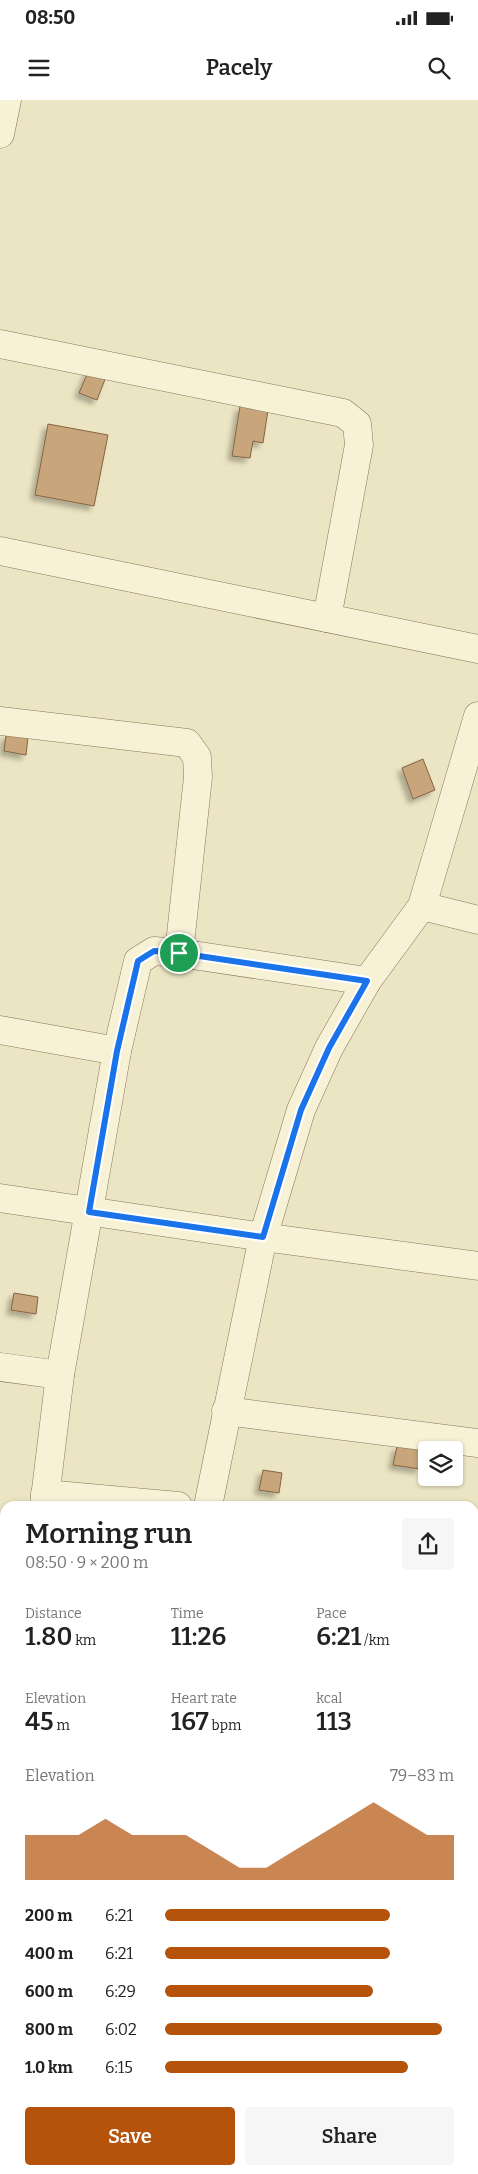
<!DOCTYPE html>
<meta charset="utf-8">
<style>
body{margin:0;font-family:Bitter,serif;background:#f6f6f6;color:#222;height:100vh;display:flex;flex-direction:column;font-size:19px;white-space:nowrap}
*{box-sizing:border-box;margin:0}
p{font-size:16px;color:#767676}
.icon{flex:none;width:28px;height:28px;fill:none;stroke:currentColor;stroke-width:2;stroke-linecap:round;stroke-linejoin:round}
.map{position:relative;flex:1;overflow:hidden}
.drawer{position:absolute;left:0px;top:1401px;width:479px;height:674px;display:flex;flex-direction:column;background:#fff;border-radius:15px 15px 0 0;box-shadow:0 1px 4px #0004}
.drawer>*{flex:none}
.tools{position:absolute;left:418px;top:1341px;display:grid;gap:10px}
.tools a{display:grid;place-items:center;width:45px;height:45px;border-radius:5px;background:#fff;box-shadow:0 1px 4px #0004;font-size:25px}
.pin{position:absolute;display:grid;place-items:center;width:42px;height:42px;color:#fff;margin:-21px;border:2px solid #fff;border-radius:50%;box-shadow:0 1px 5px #0007}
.round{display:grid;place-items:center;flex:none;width:52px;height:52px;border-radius:5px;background:#f6f6f6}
.overview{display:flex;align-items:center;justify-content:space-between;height:85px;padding:0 25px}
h1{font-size:28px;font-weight:600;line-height:38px}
.stats{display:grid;grid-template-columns:repeat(3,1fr);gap:8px;height:85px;padding:5px 25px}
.stats div{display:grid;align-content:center}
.stats b{font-size:25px;font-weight:600}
.stats small{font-size:14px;font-weight:400}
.stats p{font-size:14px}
.chart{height:140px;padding:10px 25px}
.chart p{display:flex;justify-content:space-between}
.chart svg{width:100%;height:90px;margin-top:5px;fill:#b45309;opacity:.7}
.button{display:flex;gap:10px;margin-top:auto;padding:10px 25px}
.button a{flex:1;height:58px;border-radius:5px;background:#b45309;color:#fff;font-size:20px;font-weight:600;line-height:58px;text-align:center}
.button a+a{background:#f6f6f6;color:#222}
ul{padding:0 25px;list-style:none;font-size:16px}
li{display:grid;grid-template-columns:80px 60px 1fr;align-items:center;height:38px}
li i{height:12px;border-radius:6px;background:#b45309}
.status{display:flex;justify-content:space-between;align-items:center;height:35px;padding:0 25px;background:#fff;direction:ltr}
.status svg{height:14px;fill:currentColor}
header{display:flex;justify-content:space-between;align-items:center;height:65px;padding:0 25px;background:#fff;font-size:22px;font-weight:600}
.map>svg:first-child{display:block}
.building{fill:#c8a57a;stroke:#836442;filter:url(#shadow)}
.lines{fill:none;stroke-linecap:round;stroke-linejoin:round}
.street-casing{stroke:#85775b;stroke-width:29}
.street{stroke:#f7f1d6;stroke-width:28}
.route-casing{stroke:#fff;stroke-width:10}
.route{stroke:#1a73e8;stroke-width:6}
</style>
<div class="status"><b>08:50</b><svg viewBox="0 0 49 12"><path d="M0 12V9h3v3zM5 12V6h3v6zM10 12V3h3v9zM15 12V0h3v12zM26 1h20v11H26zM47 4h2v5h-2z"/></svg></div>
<header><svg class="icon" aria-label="menu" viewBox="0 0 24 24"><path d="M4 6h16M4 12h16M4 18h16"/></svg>Pacely<svg class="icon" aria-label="search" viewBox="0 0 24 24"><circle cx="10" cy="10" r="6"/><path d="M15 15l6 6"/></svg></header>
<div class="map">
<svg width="478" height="2074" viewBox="0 0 478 2074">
<defs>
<filter id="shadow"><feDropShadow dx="-4.5" dy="4.5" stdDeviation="2.5" flood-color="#0004"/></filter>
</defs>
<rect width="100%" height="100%" fill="#ece5c3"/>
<g class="building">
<polygon points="89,270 106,277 97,300 79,293"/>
<polygon points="240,306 268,310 263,343 253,341 250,358 232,356"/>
<polygon points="48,324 108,335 94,406 35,395"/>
<polygon points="6,635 28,637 26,655 4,651"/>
<polygon points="423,659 435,690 413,699 402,668"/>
<polygon points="14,1193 38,1197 36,1214 11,1210"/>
<polygon points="397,1346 422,1350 420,1369 393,1365"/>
<polygon points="263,1370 282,1373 279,1393 259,1390"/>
</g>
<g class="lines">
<defs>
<g id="street">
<polyline points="0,34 7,0"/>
<polyline points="0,244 343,313 357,324 359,345 327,518"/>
<polyline points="0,451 478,549"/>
<polyline points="0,621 187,643 197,657 198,677 179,853"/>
<polyline points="422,806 478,820"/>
<polyline points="0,930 117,951"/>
<polyline points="0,1098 263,1137 478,1166"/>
<polyline points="0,1267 60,1275"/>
<polyline points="226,1311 478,1343"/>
<polyline points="45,1394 178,1406"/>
<polyline points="44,1406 60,1275 117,951 138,861 154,851 179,853 367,881"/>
<polyline points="208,1406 263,1137 301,1010 329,948 367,881 422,806 478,616"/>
<polyline points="474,1434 478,1434"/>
<polyline points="0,1568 5,1569"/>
<polyline points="474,1623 478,1624"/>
<polyline points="0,1684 5,1685"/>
<polyline points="474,1768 478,1769"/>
<polyline points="0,1872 5,1873"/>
<polyline points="474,1961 478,1962"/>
<polyline points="1,2074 5,2059"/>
<polyline points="196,2074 197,2070"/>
</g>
</defs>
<use href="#street" class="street-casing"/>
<use href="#street" class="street"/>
</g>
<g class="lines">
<defs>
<polygon id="route" points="154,851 179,853 367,881 329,948 301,1010 263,1137 89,1112 117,951 138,861"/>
</defs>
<use href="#route" class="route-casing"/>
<use href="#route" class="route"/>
</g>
</svg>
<div class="tools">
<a><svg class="icon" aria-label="layers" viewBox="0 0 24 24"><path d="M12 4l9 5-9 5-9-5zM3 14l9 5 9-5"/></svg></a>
</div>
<div class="pin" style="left:179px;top:853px;background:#1e9e55"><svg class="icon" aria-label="arrive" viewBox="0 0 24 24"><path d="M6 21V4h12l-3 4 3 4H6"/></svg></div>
<section class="drawer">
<div class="overview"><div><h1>Morning run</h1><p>08:50 · 9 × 200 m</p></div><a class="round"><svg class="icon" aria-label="share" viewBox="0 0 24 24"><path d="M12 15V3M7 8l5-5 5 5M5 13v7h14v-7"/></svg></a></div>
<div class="stats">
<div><p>Distance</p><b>1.80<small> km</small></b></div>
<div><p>Time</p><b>11:26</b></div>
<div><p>Pace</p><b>6:21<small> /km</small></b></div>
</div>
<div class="stats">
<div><p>Elevation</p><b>45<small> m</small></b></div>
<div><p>Heart rate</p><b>167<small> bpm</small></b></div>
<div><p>kcal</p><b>113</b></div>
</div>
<div class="chart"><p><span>Elevation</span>79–83 m</p>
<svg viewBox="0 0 160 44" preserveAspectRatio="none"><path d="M0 44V22L10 22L20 22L30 14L40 22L50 22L60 22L70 30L80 38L90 38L100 30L110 22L120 14L130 6L140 14L150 22L160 22V44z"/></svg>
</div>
<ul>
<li><b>200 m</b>6:21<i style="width:78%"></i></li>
<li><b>400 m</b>6:21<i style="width:78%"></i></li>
<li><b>600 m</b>6:29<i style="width:72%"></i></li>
<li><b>800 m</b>6:02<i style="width:96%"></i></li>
<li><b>1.0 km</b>6:15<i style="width:84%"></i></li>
</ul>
<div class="button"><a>Save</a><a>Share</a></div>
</section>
</div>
